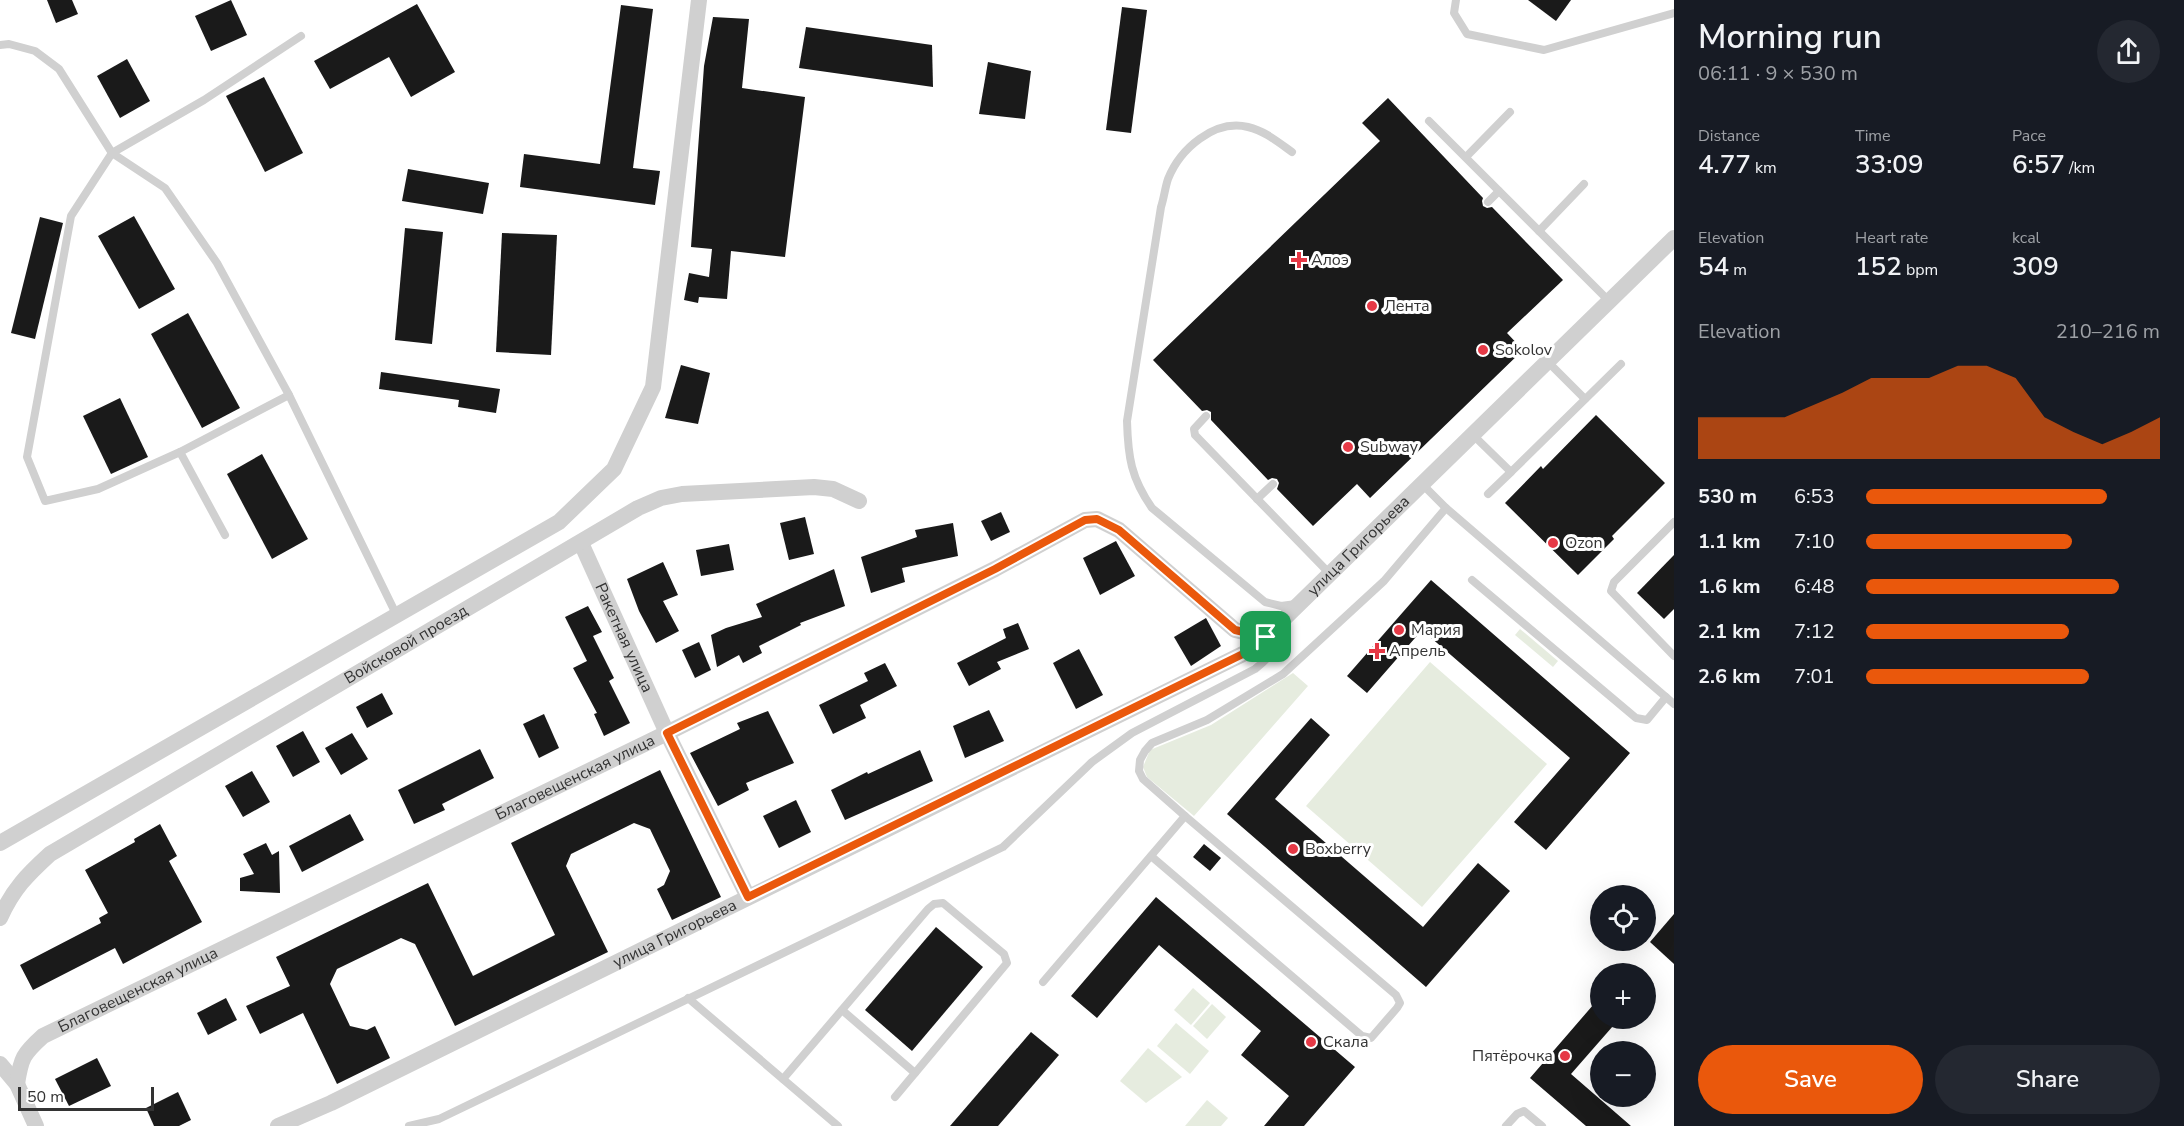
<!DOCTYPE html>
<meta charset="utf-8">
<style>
body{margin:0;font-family:"Nunito Sans",sans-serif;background:#242831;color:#f1f3f6;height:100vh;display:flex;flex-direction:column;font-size:22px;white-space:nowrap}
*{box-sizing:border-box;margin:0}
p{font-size:20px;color:#9ea1a6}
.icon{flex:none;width:33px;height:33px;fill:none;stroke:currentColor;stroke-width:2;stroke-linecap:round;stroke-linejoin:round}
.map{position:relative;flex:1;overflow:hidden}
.details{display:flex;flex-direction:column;background:#171b24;width:510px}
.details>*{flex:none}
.tools{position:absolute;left:1590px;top:885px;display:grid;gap:12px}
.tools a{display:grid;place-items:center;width:66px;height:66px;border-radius:50%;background:#171b24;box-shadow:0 6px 24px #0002;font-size:30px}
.scale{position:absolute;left:18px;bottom:15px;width:136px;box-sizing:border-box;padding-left:6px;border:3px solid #333;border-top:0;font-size:16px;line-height:21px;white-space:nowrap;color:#333;-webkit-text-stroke:4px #fff;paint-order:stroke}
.pin{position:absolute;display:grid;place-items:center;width:51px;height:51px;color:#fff;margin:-26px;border-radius:12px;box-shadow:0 3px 9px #0006}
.round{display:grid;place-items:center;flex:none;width:63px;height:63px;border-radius:32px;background:#242831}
.summary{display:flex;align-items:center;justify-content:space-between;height:102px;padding:0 24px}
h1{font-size:33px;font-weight:600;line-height:45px}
.figures{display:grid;grid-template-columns:repeat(3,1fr);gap:9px;height:102px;padding:6px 24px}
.figures div{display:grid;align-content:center}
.figures b{font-size:26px;font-weight:600}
.figures small{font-size:16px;font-weight:400}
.figures p{font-size:16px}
.chart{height:168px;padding:12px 24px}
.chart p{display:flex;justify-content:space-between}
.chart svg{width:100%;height:108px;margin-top:6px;fill:#ea580c;opacity:.7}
.button{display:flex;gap:12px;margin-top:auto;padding:12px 24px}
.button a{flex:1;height:69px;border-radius:36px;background:#ea580c;color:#fff;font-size:24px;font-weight:600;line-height:69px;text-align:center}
.button a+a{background:#242831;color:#f1f3f6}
ul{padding:0 24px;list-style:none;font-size:20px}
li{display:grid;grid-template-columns:96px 72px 1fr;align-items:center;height:45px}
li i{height:15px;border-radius:8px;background:#ea580c}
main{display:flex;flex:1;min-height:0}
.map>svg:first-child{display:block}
.green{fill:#e6ecdf}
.building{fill:#1a1a1a}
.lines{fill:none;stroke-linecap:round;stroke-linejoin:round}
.lane{stroke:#d0d0d0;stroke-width:8}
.street{stroke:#d0d0d0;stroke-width:16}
.route-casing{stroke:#fff;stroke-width:12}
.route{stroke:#ea580c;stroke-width:8}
.poi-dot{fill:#e63946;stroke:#fff;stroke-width:2}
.labels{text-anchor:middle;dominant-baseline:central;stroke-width:6;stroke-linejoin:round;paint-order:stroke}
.poi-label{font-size:16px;fill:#333;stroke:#fff;text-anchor:start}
.street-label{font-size:16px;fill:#333;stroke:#fff}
</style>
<main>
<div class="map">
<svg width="1674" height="1126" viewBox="0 0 1674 1126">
<rect width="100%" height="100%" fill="#fff"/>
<g class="green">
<polygon points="1520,629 1558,661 1553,667 1515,635"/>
<polygon points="1430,662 1547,764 1422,907 1306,806"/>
<polygon points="1293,673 1308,686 1194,816 1147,777 1143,767 1150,750 1211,725"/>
<polygon points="1193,988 1210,1003 1191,1025 1174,1010"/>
<polygon points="1212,1004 1226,1017 1207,1039 1193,1026"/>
<polygon points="1176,1023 1209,1051 1190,1074 1157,1046"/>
<polygon points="1148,1048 1182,1077 1146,1103 1120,1081"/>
<polygon points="1207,1100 1228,1118 1221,1126 1185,1126"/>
</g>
<g class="building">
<polygon points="47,0 72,0 78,14 56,23"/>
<polygon points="231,0 247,35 211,51 195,16"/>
<polygon points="1528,0 1571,0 1556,21"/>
<polygon points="417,4 455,72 411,97 389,57 330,89 314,61"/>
<polygon points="621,5 653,9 633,168 660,171 655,205 520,187 524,154 600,164"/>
<polygon points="1122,7 1147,10 1131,133 1106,130"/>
<polygon points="713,17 749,19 742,88 805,97 785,257 731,251 727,299 699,297 698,303 684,300 689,273 709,277 712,249 691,247 704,66"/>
<polygon points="806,27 932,45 933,87 799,68"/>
<polygon points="127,59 150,101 120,118 97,76"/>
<polygon points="988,62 1031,71 1025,119 979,114"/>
<polygon points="264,77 303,153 265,172 226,96"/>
<polygon points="1388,98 1483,198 1482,201 1483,206 1487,208 1492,207 1563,280 1507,333 1523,350 1370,498 1357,484 1313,526 1277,489 1279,483 1277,479 1272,478 1268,480 1211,420 1211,412 1207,410 1202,411 1153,360 1380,141 1362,123"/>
<polygon points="408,169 489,183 483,214 402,201"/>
<polygon points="134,216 175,289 139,309 98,236"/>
<polygon points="40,217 63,223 35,339 11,333"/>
<polygon points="405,228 443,232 432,344 395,340"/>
<polygon points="502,233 557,235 551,355 496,352"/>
<polygon points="188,313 240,408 202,428 151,334"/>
<polygon points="681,365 710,373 698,424 665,418"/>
<polygon points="381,372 500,389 496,413 458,407 459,400 379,389"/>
<polygon points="120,398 148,457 111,474 83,416"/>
<polygon points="1596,415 1665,483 1612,536 1614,539 1578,575 1505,503 1541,466 1543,469"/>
<polygon points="262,454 308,539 272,559 227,474"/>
<polygon points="1001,512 1010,532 991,541 981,521"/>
<polygon points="805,517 814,554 789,560 780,523"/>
<polygon points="953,523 958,556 902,568 905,582 871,593 861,557 917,537 915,530"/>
<polygon points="1116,541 1135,576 1100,595 1083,558"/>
<polygon points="729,544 734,570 701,576 696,550"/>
<polygon points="1674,555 1674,609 1664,619 1637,593"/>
<polygon points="663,562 678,595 663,601 679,631 656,643 639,611 627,579"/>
<polygon points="834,569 845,606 800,623 801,625 759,646 762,653 743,663 739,655 717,667 711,635 726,628 762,617 756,604"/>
<polygon points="1431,580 1630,753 1546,850 1514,822 1570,758 1422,630 1367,693 1347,676"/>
<polygon points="588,606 602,632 593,636 614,678 609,681 630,723 604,736 594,714 597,713 573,668 587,661 565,617"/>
<polygon points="1206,618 1221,646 1191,666 1174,637"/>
<polygon points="1018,623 1029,649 997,662 1001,669 969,686 957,663 1006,638 1003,629"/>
<polygon points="699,642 711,670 695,678 682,650"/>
<polygon points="1079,649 1103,695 1076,709 1053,663"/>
<polygon points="885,663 897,686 860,705 866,718 833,734 819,705 868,681 864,673"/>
<polygon points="382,693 393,714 367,728 356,707"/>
<polygon points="989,710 1004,741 965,758 953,726"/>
<polygon points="768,711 794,763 746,783 749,790 718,806 690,753 740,729 737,723"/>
<polygon points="544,714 559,748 539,758 523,724"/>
<polygon points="1311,718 1330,735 1275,799 1423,927 1478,863 1510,891 1426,987 1227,814"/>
<polygon points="303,731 320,762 293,777 276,746"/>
<polygon points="352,733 368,759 341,775 325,748"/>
<polygon points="480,749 494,778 442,804 445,810 414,824 398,790"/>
<polygon points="920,750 933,781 845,820 831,790 867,772 868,774"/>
<polygon points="660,770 721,897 672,920 657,889 664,885 670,871 650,829 634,823 571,854 566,866 608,952 455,1026 415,944 401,938 337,969 330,984 350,1026 367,1030 375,1026 390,1058 337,1084 303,1013 260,1034 246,1006 290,986 276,957 428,883 473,976 555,935 511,843"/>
<polygon points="252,771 270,802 243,817 225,786"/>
<polygon points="796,800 811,832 779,848 763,816"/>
<polygon points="350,814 364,840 302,872 289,846"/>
<polygon points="160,824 177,856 169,861 202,922 123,964 115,948 33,990 20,965 101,923 99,918 108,913 85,870 135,842 134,839"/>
<polygon points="266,843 272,855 279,851 280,893 240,891 240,878 254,874 243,854"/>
<polygon points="1204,844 1221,858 1210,871 1193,857"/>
<polygon points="1156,897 1355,1067 1304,1126 1264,1126 1289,1096 1241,1055 1261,1031 1159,945 1097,1018 1071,996"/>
<polygon points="1674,914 1674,964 1650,942"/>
<polygon points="936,927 983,967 912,1051 865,1010"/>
<polygon points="1600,997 1600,1018 1620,1018 1571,1074 1631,1126 1586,1126 1530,1078"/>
<polygon points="226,998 237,1020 208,1035 197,1013"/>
<polygon points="1031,1032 1059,1055 998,1126 950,1126"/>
<polygon points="97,1058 111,1086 69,1106 55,1079"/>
<polygon points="178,1092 191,1120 179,1126 154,1126 146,1108"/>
</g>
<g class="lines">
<g class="lane">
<polyline points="1456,0 1454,13 1467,34 1544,50 1674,13"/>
<polyline points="0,45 9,44 35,51 59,69 112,153 165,188 217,263 289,395 397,616"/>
<polyline points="1429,121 1609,301"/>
<path d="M 1292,152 C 1278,142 1265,131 1248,127 C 1214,119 1180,149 1168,179 C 1165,188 1164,198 1161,207 L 1127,421 C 1128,457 1131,478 1152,508 L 1265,602 L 1281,606 L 1296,604"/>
<polyline points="1466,157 1510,112"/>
<polyline points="1488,202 1499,191"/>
<polyline points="1539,231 1584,184"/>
<polyline points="1548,362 1585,399"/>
<polyline points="1206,416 1194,429 1195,435 1330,574"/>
<polyline points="1473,435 1511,472 1621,364"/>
<polyline points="180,452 289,395"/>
<polyline points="1422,484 1446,508 1674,704"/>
<polyline points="1488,494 1511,472"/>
<polyline points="1257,499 1273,484"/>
<polyline points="1674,522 1614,582 1611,591 1674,656"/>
<polyline points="225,535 180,452 98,489 45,501 27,457 71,216 112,153 204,100 301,36"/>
<polyline points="1472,580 1636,718 1647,720 1666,697"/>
<polyline points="1151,856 1362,1036 1371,1038 1397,1008 1400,1003 1396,995 1185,816"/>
<polyline points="1043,982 1185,816 1143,779 1139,771 1140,760 1145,751 1152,743 1207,720 1283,674 1384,581 1446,508"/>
<polyline points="688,998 838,1126"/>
<polyline points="842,1010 915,1073"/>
<polyline points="783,1079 928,909 934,904 943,903 1004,954 1007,963 895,1097"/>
<path d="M 409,1126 L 439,1119 L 1003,847 L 1092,762 L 1132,733 L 1255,669 C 1273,655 1283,642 1287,620"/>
<polyline points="1506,1126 1517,1114 1524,1111 1542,1126"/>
</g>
<g class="street">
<path id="s1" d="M 581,543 L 667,733 L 748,897"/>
<polyline points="0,843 559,522 614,469 653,387 699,0"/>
<path id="s2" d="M 0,918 C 13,889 27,875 50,854 L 638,508 L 661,498 L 682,494 L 814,487 L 833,489 L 859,501"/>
<polyline points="0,1064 17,1084 36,1126"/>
<path id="s3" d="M 17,1084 C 21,1058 23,1054 43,1036 L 667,733 L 995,569 L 1085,520 L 1097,519 L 1119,530 L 1235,630 L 1266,637"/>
<path id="s4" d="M 278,1126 L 331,1103 L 1253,649 L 1674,238"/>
</g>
</g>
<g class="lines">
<defs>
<polygon id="route" points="1097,519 1119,530 1235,630 1266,637 1253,649 748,897 667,733 995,569 1085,520"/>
</defs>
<use href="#route" class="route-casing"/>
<use href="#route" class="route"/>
</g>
<g class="poi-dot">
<path d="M1296 251h6v6h6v6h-6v6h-6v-6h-6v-6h6z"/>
<circle cx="1372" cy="306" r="6"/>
<circle cx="1483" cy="350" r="6"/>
<circle cx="1348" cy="447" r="6"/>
<circle cx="1553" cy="543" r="6"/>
<circle cx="1399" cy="630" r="6"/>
<path d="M1374 642h6v6h6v6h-6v6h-6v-6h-6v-6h6z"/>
<circle cx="1293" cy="849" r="6"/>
<circle cx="1311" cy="1042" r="6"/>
<circle cx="1565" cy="1056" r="6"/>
</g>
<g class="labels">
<g class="poi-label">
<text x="1311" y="260">Алоэ</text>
<text x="1384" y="306">Лента</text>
<text x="1495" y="350">Sokolov</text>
<text x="1360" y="447">Subway</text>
<text x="1565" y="543">Ozon</text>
<text x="1411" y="630">Мария</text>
<text x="1389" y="651">Апрель</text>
<text x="1305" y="849">Boxberry</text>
<text x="1323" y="1042">Скала</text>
<text x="1553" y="1056" text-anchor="end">Пятёрочка</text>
</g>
<g class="street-label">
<text stroke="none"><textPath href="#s4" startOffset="1233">улица Григорьева</textPath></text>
<text stroke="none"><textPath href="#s1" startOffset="104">Ракетная улица</textPath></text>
<text stroke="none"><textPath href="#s2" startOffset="495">Войсковой проезд</textPath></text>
<text stroke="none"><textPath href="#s3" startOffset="648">Благовещенская улица</textPath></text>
<text stroke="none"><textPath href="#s4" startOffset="441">улица Григорьева</textPath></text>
<text stroke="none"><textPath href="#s3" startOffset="162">Благовещенская улица</textPath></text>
</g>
</g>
</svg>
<div class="tools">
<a><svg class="icon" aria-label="locate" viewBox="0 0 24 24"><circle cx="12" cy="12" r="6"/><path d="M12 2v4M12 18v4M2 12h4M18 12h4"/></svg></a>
<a>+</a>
<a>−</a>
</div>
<div class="scale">50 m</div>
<div class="pin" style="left:1266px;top:637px;background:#1e9e55"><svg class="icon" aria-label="arrive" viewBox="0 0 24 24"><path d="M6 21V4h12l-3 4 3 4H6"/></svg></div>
</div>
<section class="details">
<div class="summary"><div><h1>Morning run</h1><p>06:11 · 9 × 530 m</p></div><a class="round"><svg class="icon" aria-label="share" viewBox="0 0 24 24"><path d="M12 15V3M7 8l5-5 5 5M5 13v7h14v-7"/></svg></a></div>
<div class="figures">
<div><p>Distance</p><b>4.77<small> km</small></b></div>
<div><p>Time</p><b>33:09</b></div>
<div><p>Pace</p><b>6:57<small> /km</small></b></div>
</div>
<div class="figures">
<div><p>Elevation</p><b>54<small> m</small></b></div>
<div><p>Heart rate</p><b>152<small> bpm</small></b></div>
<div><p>kcal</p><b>309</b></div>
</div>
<div class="chart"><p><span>Elevation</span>210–216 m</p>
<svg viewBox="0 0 160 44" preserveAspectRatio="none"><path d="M0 44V27L10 27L20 27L30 27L40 22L50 17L60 11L70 11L80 11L90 6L100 6L110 11L120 27L130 33L140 38L150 33L160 27V44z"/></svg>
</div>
<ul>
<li><b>530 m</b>6:53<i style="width:82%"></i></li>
<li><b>1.1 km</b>7:10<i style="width:70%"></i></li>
<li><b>1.6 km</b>6:48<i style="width:86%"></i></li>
<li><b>2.1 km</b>7:12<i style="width:69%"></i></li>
<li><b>2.6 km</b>7:01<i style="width:76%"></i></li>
</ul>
<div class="button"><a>Save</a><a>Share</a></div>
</section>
</main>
